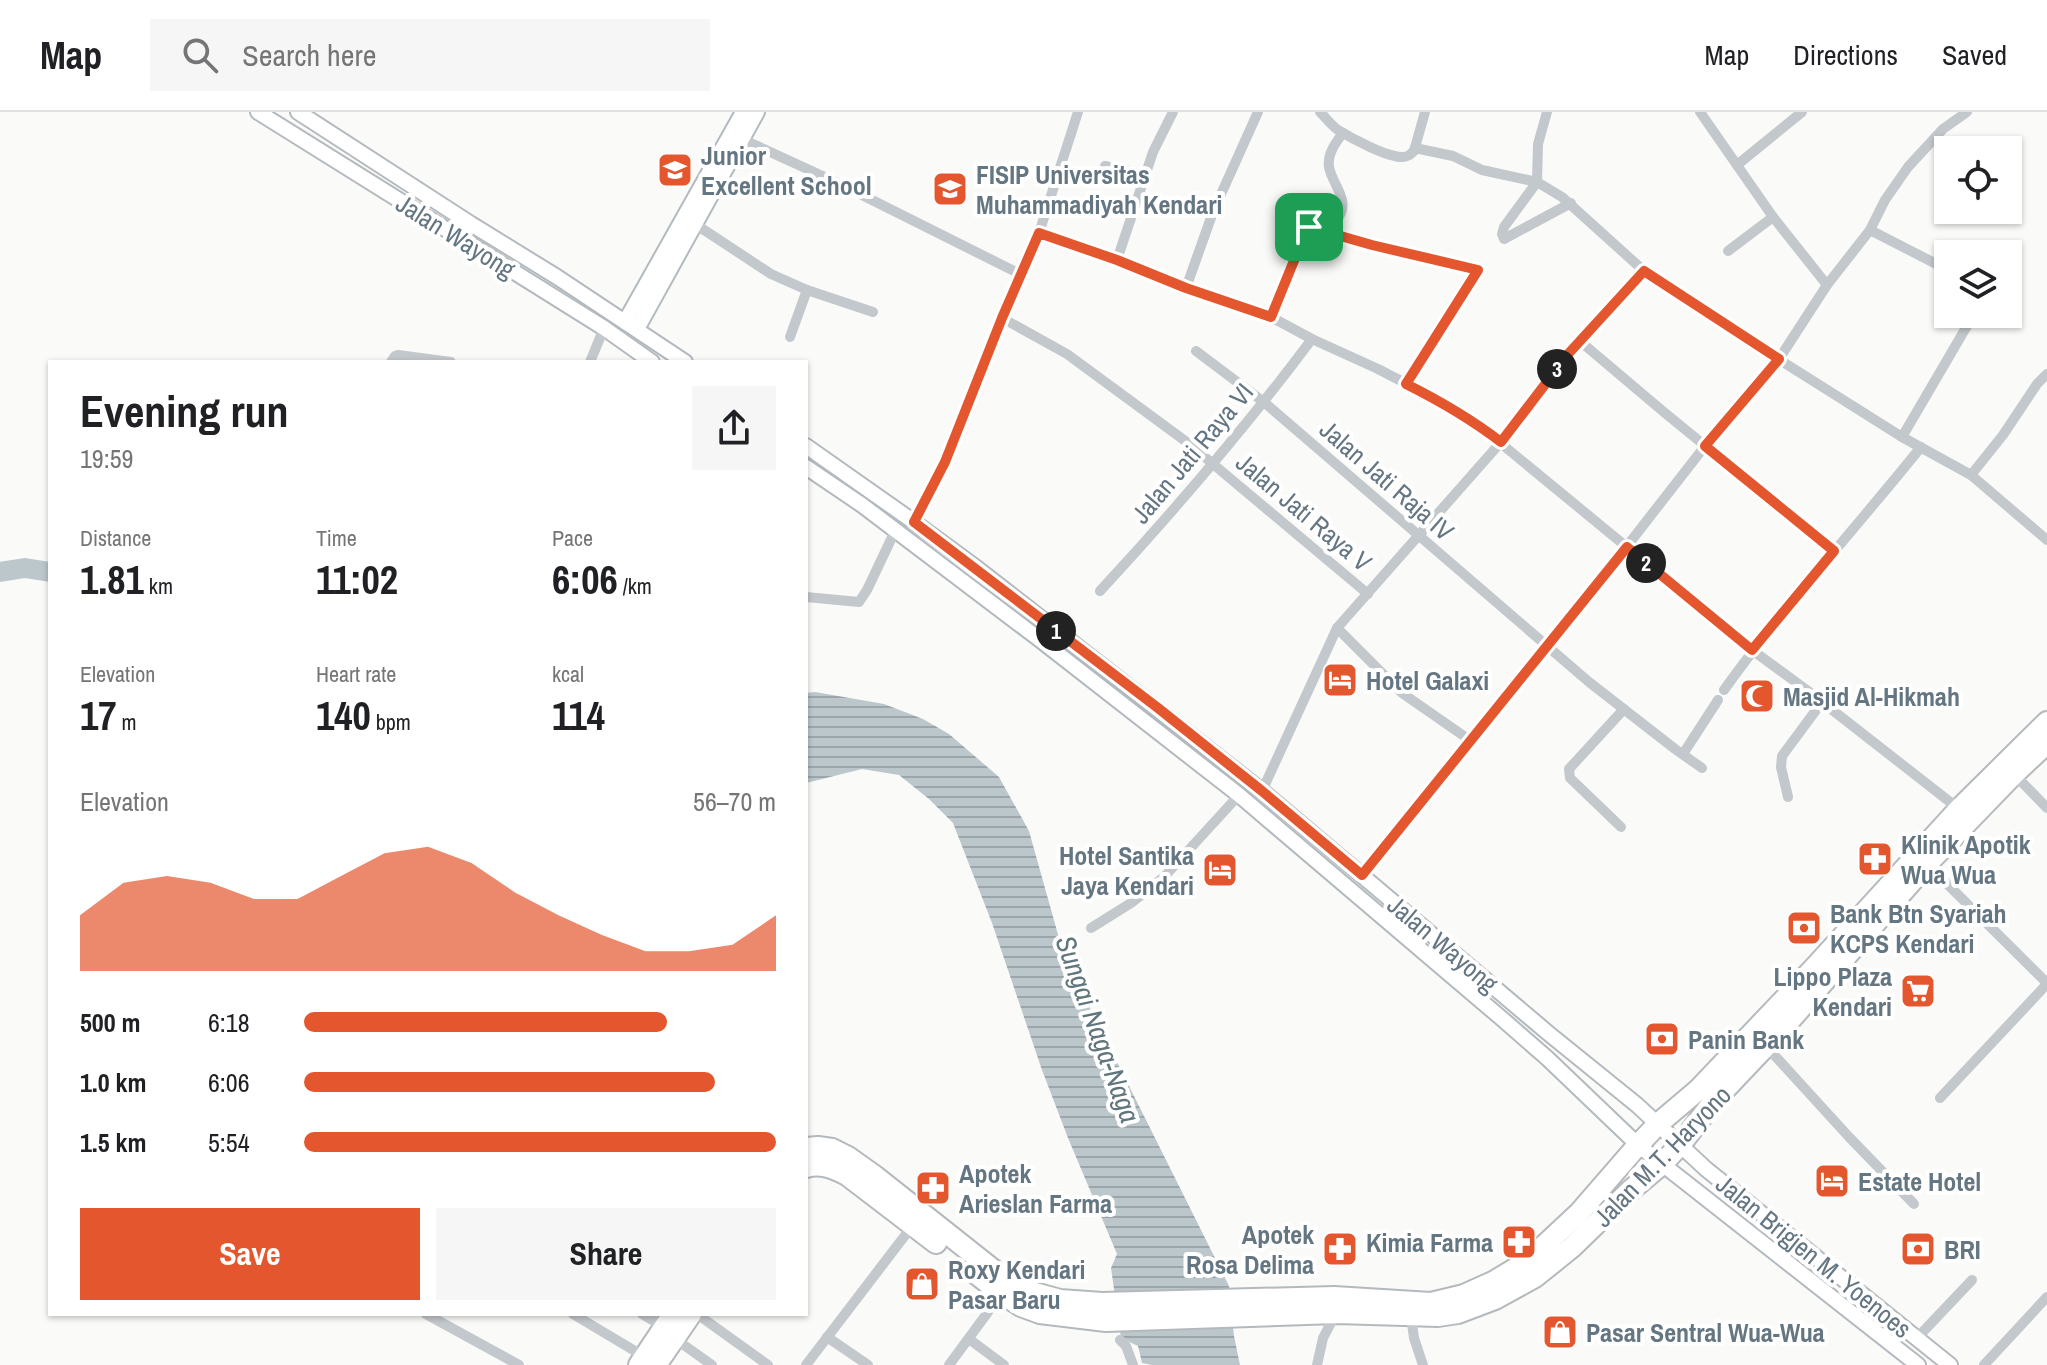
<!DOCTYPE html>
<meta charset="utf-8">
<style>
body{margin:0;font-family:"Archivo Narrow",sans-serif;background:#f6f6f6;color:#202124;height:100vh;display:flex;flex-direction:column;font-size:30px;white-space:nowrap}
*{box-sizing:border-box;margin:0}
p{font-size:26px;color:#757577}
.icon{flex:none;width:44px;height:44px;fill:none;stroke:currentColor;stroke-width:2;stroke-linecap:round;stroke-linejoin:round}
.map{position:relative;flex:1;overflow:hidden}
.drawer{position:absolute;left:48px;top:248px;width:760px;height:956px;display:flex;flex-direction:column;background:#fff;border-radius:0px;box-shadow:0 2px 6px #0004}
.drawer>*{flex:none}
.buttons{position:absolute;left:1934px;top:24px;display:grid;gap:16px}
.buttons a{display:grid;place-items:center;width:88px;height:88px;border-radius:0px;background:#fff;box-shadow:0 2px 6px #0004;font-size:40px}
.pin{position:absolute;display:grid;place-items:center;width:68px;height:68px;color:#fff;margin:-34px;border-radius:16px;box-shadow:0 4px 12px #0006}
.km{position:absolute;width:40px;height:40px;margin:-20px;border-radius:50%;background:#222;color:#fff;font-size:22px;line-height:40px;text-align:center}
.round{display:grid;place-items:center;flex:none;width:84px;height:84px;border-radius:0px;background:#f6f6f6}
.summary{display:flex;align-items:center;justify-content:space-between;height:136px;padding:0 32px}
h1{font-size:44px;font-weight:700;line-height:60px}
.stats{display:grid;grid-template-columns:repeat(3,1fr);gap:12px;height:136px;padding:8px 32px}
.stats div{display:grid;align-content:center}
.stats b{font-size:40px;font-weight:700}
.stats small{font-size:22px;font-weight:400}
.stats p{font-size:22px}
.chart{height:224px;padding:16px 32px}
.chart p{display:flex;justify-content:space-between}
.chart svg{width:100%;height:144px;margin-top:8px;fill:#e4572e;opacity:.7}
.button{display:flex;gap:16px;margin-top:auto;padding:16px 32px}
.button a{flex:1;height:92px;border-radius:0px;background:#e4572e;color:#fff;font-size:32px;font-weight:700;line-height:92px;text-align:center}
.button a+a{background:#f6f6f6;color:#202124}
ul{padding:0 32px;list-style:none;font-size:26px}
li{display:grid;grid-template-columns:128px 96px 1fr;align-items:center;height:60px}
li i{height:20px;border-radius:10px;background:#e4572e}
header{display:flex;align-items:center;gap:48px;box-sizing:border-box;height:112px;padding:0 40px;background:#fff;border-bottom:2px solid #e0e0e0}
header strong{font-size:38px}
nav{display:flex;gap:44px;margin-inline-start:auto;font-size:28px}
.search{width:560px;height:72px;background:#f6f6f6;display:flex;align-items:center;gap:20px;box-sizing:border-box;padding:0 28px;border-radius:0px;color:#757577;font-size:30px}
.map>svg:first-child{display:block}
.water{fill:url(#water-rules)}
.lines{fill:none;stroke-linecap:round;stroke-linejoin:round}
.river{stroke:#bbc7cb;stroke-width:20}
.secondary-casing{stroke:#b3babf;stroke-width:18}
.highway-casing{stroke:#b4b9bd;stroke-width:24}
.street{stroke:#c3c8cc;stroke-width:10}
.secondary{stroke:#fff;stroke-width:14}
.highway{stroke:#fff;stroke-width:20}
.route-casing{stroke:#fff;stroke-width:16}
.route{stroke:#e4572e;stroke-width:10}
.labels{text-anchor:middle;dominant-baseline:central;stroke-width:8;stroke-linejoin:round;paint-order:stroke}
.poi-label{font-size:26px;font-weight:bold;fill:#657683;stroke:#fff;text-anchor:start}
.street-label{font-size:26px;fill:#657683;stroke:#fff}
.water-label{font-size:28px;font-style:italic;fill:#60757c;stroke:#fff}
</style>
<header>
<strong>Map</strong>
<div class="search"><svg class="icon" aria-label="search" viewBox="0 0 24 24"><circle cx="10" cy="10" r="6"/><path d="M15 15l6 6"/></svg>Search here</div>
<nav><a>Map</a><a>Directions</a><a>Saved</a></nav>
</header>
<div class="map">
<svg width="2047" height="1253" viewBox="0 0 2047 1253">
<defs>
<pattern id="water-rules" width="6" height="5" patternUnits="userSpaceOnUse" patternTransform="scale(2)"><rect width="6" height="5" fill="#bbc7cb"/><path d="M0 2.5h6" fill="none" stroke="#9ca6aa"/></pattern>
</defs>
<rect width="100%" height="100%" fill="#fafaf8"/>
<polygon class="water" points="815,580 884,592 923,607 949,622 999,665 1029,719 1064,844 1229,1174 1234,1224 1240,1253 1152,1253 1142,1251 1138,1234 1121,1226 1111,1156 1117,1142 1068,1026 1042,958 992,811 953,711 929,687 899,663 862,657 806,671 806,581"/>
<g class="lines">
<polyline class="river" points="0,460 25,456 50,460"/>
<defs>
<g id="secondary">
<polyline points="258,0 604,216 652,250"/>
<polyline points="298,0 471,112 557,165 685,250"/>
<polyline points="625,210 743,0"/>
<polyline points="637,217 757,0"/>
<polyline points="806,334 914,410 978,457 1262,679 1548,921 1637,993 1706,1057 1950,1253"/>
<polyline points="806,355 862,393 1039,527 1239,683 1500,905 1547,946 1638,1033 1918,1253"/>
</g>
<g id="highway">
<polyline points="806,1036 818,1035 832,1037 848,1045 876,1065 1001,1164 1031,1180 1060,1188 1102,1191 1334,1185 1431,1191 1464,1183 1493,1170 1513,1158 1535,1142 1579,1101 1638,1033 1659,1011 1698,978 1815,855 1959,697 2047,610"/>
<path d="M 806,1055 C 822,1051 833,1056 847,1063 L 936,1131"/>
<polyline points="974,1160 998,1179 1021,1194 1040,1201 1106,1209 1336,1201 1438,1204 1458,1201 1495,1187 1535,1165 1571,1136 1631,1078 1662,1052 1681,1032 1713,990 1784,915 1927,752 2014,662 2047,631"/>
<polyline points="639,1253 673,1202"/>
<polyline points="656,1253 691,1202"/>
</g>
</defs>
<use href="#secondary" class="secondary-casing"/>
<use href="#highway" class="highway-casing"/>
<g class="street">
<path d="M 1320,0 C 1326,6 1331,13 1338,18 C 1351,26 1388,46 1403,45 C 1410,44 1409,43 1414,39 L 1425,0"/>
<polyline points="1547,0 1538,32 1537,70 1504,115 1502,122 1504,127 1571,91"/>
<polyline points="1700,0 1773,105 1827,173"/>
<polyline points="742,27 840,72 1022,163"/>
<polyline points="1415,36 1453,44 1482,58 1537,70 1562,85 1644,159 1713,206 1902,325 1971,363 2047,428"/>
<polyline points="1737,53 1802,0"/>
<polyline points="1105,54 1145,63"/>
<polyline points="695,112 771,162 807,178 873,200"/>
<polyline points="1309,115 1372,133 1478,158 1406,272"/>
<polyline points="1870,118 1948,158"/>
<polyline points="1039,121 1117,148 1186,176 1271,205 1312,227 1378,257 1444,291 1476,311 1752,538 1808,579 1959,697"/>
<polyline points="1728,139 1773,105"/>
<polyline points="1117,148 1153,40 1173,0"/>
<polyline points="1186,176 1213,100 1258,0"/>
<path d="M 1271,205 L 1307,117 C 1316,111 1327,116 1336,108 C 1353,90 1332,73 1329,55 C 1327,42 1336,30 1343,21"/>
<polyline points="1002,206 1067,242 1188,331 1368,482"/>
<polyline points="790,225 807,178"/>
<polyline points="1581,230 1665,301 1834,439"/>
<polyline points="1196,239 1265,291 1589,570 1675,637 1702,656"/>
<polyline points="391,250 395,244 398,243 451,250"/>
<polyline points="590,250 604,216"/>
<polyline points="1902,325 1974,202"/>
<polyline points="1971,363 2003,323 2037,272 2047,262"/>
<polyline points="914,410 945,350 1002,206 1039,121 1078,0"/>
<path d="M 1100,479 C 1175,398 1246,315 1312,227"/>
<polyline points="806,485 859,490 867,478 895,419"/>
<polyline points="1337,516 1402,581 1471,629"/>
<path d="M 1724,578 C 1785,493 1856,416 1921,335"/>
<polyline points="1683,642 1718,588"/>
<polyline points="2014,662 2047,696"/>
<polyline points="1262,679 1337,516 1501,330 1569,241 1644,159"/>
<polyline points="1788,685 1781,655 1782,644 1822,590"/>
<polyline points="1621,715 1570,666 1569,657 1624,597"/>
<polyline points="1927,752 2047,871"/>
<polyline points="1362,763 1585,488 1705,334 1779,247 1827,173 1870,118 1885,88 1908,55 1943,17 1967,0"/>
<polyline points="1091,816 1131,791 1164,765 1239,683"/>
<polyline points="1766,934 1849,1025 1914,1092"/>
<polyline points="1940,986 2047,872"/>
<polyline points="426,1202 519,1253"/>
<polyline points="573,1202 645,1245"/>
<polyline points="642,1202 664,1215"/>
<polyline points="697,1202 768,1253"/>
<polyline points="1411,1204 1414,1226 1423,1253"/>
<polyline points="827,1225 868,1253"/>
<polyline points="674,1226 712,1253"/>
<polyline points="1917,1226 1972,1168"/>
<polyline points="969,1227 1004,1253"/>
<polyline points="1120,1228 1126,1234 1133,1253"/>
<polyline points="806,1253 913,1113"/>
<polyline points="949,1253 988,1200 998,1179"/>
<polyline points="1317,1253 1323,1226 1336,1201"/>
<polyline points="1984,1253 2047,1185"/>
</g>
<use href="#secondary" class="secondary"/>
<use href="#highway" class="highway"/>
</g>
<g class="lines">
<defs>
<path id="route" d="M 1309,115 L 1372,133 L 1478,158 L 1406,272 C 1440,289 1471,307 1501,330 L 1569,241 L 1644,159 L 1779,247 L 1705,334 L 1834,439 L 1752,538 L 1627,435 L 1362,763 L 1262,679 L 1158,596 L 914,410 L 945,350 L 1002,206 L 1039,121 L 1117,148 L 1186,176 L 1271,205 L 1302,129 Z"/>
</defs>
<use href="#route" class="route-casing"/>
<use href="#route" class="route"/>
</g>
<defs>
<symbol id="school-square" viewBox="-11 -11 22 22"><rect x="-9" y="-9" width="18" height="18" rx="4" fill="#e4572e" stroke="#fff"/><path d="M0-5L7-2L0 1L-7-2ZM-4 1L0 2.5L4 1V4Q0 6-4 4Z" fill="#fff"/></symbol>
<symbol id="university-square" viewBox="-11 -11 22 22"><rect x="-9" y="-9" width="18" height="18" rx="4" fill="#e4572e" stroke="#fff"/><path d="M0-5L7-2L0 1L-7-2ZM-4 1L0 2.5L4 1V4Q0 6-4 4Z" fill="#fff"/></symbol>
<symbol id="hotel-square" viewBox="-11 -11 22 22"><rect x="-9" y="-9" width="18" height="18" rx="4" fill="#e4572e" stroke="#fff"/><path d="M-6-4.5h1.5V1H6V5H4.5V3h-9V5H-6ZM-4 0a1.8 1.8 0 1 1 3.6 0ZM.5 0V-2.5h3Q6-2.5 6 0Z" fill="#fff"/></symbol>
<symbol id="mosque-square" viewBox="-11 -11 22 22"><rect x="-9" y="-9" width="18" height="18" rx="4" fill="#e4572e" stroke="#fff"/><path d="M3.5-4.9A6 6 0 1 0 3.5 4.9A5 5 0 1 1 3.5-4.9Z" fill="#fff"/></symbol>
<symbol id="pharmacy-square" viewBox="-11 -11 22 22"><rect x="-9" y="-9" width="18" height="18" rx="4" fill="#e4572e" stroke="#fff"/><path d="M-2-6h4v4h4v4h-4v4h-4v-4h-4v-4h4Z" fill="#fff"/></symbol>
<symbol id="bank-square" viewBox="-11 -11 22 22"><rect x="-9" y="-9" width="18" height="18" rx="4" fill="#e4572e" stroke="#fff"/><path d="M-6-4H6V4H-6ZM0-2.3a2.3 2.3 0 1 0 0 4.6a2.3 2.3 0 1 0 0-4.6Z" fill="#fff"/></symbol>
<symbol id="supermarket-square" viewBox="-11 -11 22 22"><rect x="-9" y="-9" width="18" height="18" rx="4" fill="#e4572e" stroke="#fff"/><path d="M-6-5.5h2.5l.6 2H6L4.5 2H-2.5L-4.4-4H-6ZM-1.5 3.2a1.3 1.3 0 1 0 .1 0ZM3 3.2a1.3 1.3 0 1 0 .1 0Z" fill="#fff"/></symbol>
<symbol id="shop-square" viewBox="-11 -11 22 22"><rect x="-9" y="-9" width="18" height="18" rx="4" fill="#e4572e" stroke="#fff"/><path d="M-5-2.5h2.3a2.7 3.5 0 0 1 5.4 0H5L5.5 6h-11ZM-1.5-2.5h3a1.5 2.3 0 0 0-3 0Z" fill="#fff"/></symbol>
</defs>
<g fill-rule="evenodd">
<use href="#school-square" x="655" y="38" width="40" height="40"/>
<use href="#university-square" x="930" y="57" width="40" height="40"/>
<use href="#hotel-square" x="1320" y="548" width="40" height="40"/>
<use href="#mosque-square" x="1737" y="564" width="40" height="40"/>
<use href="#pharmacy-square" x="1855" y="727" width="40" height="40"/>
<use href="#hotel-square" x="1200" y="738" width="40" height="40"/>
<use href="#bank-square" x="1784" y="796" width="40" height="40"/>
<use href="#supermarket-square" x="1898" y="859" width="40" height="40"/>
<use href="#bank-square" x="1642" y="907" width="40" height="40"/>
<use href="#hotel-square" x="1812" y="1049" width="40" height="40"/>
<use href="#pharmacy-square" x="913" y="1056" width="40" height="40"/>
<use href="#pharmacy-square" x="1499" y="1110" width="40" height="40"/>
<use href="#pharmacy-square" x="1320" y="1117" width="40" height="40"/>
<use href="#bank-square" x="1898" y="1117" width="40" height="40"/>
<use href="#shop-square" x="902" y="1152" width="40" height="40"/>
<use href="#shop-square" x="1540" y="1200" width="40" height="40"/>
</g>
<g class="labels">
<g class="poi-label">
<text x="701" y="43">Junior<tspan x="701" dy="30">Excellent School</tspan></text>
<text x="976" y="62">FISIP Universitas<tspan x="976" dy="30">Muhammadiyah Kendari</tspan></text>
<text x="1366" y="568">Hotel Galaxi</text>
<text x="1783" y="584">Masjid Al-Hikmah</text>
<text x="1901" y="732">Klinik Apotik<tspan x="1901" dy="30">Wua Wua</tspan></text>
<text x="1194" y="743" text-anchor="end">Hotel Santika<tspan x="1194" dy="30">Jaya Kendari</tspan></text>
<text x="1830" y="801">Bank Btn Syariah<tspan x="1830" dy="30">KCPS Kendari</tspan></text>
<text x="1892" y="864" text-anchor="end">Lippo Plaza<tspan x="1892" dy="30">Kendari</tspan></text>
<text x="1688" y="927">Panin Bank</text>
<text x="959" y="1061">Apotek<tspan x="959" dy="30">Arieslan Farma</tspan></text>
<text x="1858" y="1069">Estate Hotel</text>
<text x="1314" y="1122" text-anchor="end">Apotek<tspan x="1314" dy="30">Rosa Delima</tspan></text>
<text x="1493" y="1130" text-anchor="end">Kimia Farma</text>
<text x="1944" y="1137">BRI</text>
<text x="948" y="1157">Roxy Kendari<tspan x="948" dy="30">Pasar Baru</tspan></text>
<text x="1586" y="1220">Pasar Sentral Wua-Wua</text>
</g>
<g class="street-label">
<text transform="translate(456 124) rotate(32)">Jalan Wayong</text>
<text transform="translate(1192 341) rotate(-50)">Jalan Jati Raya VI</text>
<text transform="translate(1387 368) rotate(41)">Jalan Jati Raja IV</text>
<text transform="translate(1304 400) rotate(40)">Jalan Jati Raya V</text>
<text transform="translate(1443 832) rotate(40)">Jalan Wayong</text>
<text transform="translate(1662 1044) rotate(-46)">Jalan M.T. Haryono</text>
<text transform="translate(1814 1144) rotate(39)">Jalan Brigjen M. Yoenoes</text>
</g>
<g class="water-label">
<text transform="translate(1098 917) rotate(70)">Sungai Naga-Naga</text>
</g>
</g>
</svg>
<div class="buttons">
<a><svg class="icon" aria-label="locate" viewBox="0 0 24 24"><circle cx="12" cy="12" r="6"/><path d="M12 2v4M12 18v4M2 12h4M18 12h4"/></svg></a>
<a><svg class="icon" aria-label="layers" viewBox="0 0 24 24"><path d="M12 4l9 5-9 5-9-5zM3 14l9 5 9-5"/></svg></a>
</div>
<div class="pin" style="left:1309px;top:115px;background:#1e9e55"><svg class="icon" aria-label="arrive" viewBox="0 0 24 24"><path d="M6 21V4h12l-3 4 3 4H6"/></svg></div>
<b class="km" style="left:1056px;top:519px">1</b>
<b class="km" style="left:1646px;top:451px">2</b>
<b class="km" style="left:1557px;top:257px">3</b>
<section class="drawer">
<div class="summary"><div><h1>Evening run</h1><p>19:59</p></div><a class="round"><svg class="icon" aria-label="share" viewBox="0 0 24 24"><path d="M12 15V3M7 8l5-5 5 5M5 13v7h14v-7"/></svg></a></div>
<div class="stats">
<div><p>Distance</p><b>1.81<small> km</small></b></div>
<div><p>Time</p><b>11:02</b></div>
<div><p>Pace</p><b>6:06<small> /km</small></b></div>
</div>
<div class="stats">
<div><p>Elevation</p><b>17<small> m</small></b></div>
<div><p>Heart rate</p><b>140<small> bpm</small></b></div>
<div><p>kcal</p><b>114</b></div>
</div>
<div class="chart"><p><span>Elevation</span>56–70 m</p>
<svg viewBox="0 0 160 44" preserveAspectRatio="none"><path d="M0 44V27L10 17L20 15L30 17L40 22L50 22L60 15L70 8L80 6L90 11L100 20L110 27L120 33L130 38L140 38L150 36L160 27V44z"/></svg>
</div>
<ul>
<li><b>500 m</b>6:18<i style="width:77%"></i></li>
<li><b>1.0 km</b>6:06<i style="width:87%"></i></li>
<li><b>1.5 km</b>5:54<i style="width:100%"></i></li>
</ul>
<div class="button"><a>Save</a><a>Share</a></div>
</section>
</div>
